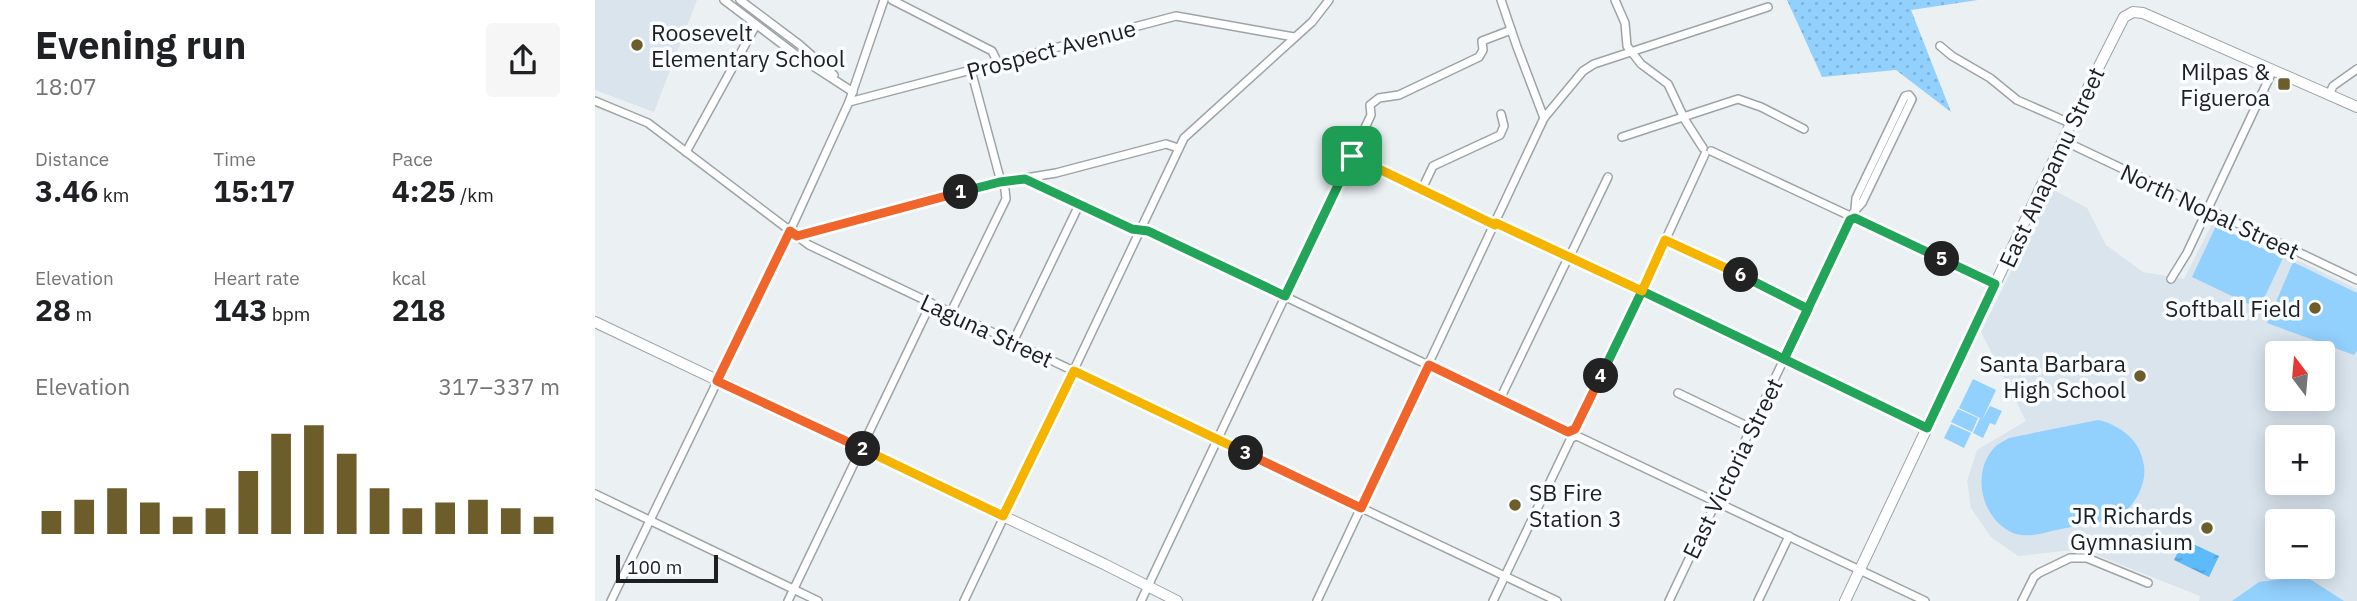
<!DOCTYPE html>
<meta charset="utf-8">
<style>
body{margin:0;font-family:"IBM Plex Sans",sans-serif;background:#f6f6f6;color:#202124;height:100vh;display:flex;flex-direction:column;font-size:26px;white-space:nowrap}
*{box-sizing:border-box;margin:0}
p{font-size:23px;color:#757577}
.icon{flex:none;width:38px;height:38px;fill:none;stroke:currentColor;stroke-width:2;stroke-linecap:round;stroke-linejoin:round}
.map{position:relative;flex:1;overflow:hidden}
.side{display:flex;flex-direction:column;background:#fff;width:595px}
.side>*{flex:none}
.needle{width:46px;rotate:344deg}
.buttons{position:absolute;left:1670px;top:341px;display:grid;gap:14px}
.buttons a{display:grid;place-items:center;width:70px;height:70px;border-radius:7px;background:#fff;box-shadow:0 4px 18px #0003;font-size:35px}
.scale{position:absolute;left:21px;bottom:18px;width:102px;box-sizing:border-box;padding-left:7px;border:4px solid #1d1f20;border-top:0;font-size:19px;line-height:24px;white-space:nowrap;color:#1d1f20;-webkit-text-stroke:5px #fafdff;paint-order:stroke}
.pin{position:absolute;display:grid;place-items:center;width:60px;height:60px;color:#fff;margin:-30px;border-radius:14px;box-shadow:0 4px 10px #0006}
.km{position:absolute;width:35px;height:35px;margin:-18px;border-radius:50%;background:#222;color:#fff;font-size:19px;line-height:35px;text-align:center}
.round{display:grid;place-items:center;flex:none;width:74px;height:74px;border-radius:7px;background:#f6f6f6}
.head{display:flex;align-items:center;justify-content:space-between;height:119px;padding:0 35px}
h1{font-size:38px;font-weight:700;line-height:52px}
.stats{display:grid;grid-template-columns:repeat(3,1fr);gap:10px;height:119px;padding:7px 35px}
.stats div{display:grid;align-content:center}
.stats b{font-size:30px;font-weight:700}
.stats small{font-size:19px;font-weight:400}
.stats p{font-size:19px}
.chart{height:196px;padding:14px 35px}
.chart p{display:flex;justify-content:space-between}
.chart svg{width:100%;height:126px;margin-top:7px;stroke:#6d5d2a;stroke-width:6}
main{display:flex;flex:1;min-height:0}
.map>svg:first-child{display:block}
.built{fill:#d9e4ed;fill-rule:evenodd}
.grass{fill:url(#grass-dots)}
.pitch{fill:#92d0fe}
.water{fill:url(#water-ripples)}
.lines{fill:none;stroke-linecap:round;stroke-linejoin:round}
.street-casing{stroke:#9ea3a6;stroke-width:10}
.secondary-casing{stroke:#9ea3a6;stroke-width:12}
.street{stroke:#fff;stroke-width:7}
.secondary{stroke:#fff;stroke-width:10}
.split-1-casing{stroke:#fff;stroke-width:14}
.split-2-casing{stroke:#fff;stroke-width:14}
.split-3-casing{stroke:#fff;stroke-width:14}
.split-4-casing{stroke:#fff;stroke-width:14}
.split-5-casing{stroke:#fff;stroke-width:14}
.split-6-casing{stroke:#fff;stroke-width:14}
.split-7-casing{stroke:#fff;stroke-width:14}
.split-1{stroke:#22a559;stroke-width:9}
.split-2{stroke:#f0652b;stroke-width:9}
.split-3{stroke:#f5b400;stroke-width:9}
.split-4{stroke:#f0652b;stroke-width:9}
.split-5{stroke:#22a559;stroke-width:9}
.split-6{stroke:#22a559;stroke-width:9}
.split-7{stroke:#f5b400;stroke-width:9}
.poi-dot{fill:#6d5d2a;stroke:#fafdff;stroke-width:2.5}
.labels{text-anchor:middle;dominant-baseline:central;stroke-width:7;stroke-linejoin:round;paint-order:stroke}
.poi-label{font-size:23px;fill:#1d1f20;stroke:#fafdff;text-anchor:end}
.street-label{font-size:23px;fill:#1d1f20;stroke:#fafdff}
</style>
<main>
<section class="side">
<div class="head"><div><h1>Evening run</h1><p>18:07</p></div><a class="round"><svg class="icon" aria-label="share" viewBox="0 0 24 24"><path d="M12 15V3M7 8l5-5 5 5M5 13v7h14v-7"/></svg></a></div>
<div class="stats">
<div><p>Distance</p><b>3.46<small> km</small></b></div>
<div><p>Time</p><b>15:17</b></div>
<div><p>Pace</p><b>4:25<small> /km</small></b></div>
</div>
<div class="stats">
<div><p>Elevation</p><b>28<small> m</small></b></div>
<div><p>Heart rate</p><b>143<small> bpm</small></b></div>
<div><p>kcal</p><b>218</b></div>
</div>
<div class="chart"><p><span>Elevation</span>317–337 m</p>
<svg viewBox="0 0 160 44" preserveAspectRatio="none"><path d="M5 44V36M15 44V32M25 44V28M35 44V33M45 44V38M55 44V35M65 44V22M75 44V9M85 44V6M95 44V16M105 44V28M115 44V35M125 44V33M135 44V32M145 44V35M155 44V38"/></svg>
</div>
</section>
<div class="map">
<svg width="1762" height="601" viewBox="0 0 1762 601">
<defs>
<pattern id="grass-dots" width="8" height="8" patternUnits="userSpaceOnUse" patternTransform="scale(1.75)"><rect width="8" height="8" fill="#92d0fe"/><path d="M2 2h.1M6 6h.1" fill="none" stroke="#7db2d9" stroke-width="1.8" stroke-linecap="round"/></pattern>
<pattern id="water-ripples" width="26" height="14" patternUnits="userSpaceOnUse" patternTransform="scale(1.75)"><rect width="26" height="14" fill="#5dbbfa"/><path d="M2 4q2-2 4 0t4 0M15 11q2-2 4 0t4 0" fill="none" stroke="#50a0d6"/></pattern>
</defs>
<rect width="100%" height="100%" fill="#ebf0f3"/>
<g class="built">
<polygon points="0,0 102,0 59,112 0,90"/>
<path d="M 1457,189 L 1492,208 L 1511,245 L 1548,272 L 1589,279 L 1619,220 L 1762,289 L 1762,601 L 1604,601 L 1605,596 L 1486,549 L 1423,556 L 1396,537 L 1376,508 L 1372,481 L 1382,450 L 1431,421 L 1386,332 ZM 1682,354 L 1727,354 L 1727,399 L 1682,399 ZM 1682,438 L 1727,438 L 1727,483 L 1682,483 ZM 1682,522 L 1727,522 L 1727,567 L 1682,567 Z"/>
</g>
<polygon class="grass" points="1192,0 1383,0 1316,10 1356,112 1301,70 1227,77"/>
<g class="pitch">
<polygon points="1621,226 1688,258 1664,309 1597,277"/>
<polygon points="1698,262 1762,293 1762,351 1759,355 1672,323"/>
<polygon points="1378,379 1401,390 1387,420 1395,406 1407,411 1400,425 1395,423 1388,438 1378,433 1385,418 1364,408"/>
<polygon points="1363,409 1383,418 1377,432 1356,422"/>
<path d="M 1503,420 C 1525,425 1546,440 1549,466 C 1552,485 1538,511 1519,518 C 1502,524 1483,525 1466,529 C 1451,532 1433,539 1418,533 C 1386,519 1375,471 1401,446 C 1404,443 1410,441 1414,438 Z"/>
<polygon points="1356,424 1376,433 1369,448 1349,438"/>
<polygon points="1710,576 1749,601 1637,601 1664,582"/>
</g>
<polygon class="water" points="1589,540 1624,556 1614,577 1579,560"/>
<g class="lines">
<defs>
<g id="street">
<polyline points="129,0 204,57 258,92"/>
<polyline points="145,0 205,45 239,75"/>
<polyline points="297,0 397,51 403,63"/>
<polyline points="906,0 922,47 949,118"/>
<polyline points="1020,0 1030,23 1032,46 1046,64 1073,84 1090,120 1108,148"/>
<polyline points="1345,46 1357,56 1395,78 1422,100 1477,124"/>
<polyline points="376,70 406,182"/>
<polyline points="1734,95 1738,86 1762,69"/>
<polyline points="0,101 53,123 202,236 406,182 461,173 571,144 583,148"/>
<polyline points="254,102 581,16 699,37"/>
<polyline points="1027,137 1143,99 1166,107 1209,129"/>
<polyline points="1469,141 1762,280"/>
<polyline points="1116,151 1253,215"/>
<polyline points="91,152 161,25"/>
<polyline points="757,156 900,225"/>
<polyline points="431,179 537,229 553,231 973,432"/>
<polyline points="827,189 838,166 905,135 909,126 906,114"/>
<polyline points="1258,213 1267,203 1317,99 1314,95 1310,96 1261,198 1260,209"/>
<polyline points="1260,218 1400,284"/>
<polyline points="901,223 1332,428"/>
<polyline points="202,236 214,245 962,601"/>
<polyline points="1070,240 1213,309"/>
<polyline points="974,258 1013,177"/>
<polyline points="1576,279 1592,253 1678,70"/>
<polyline points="356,312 411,199 409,181"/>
<polyline points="418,342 484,205"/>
<polyline points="1083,393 1156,428"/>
<polyline points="905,399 973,258"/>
<polyline points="980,429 982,436 976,438 973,432 981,426 1047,291 1110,154"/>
<polyline points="982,436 1330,601"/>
<polyline points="0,494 223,601"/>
<polyline points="16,601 195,231 254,102 289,0"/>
<polyline points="193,601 336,303"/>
<polyline points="369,601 589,138 717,22 734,0"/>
<polyline points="546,601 776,115 775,105 784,98 804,95 884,57 888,50 887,41 916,30"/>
<polyline points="722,601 949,118 988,71 999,64 1173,7"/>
<polyline points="898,601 976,438"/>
<polyline points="1074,601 1255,220"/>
<polyline points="1163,601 1194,536"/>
<polyline points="1427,601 1439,577 1444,573 1475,558 1492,558 1553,583"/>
</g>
<g id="secondary">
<polyline points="0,322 509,564 582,601"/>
<polyline points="1250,601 1492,90 1529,17 1538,12 1548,13 1762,107"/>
</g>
</defs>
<use href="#street" class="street-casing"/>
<use href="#secondary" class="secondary-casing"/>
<use href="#street" class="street"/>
<use href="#secondary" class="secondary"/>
</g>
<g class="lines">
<defs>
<polyline id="split-1" points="366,192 405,182 430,179 537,229 553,231 690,296 757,156"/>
<polyline id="split-2" points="268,449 122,381 195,231 202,236 366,192"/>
<polyline id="split-3" points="268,449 408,516 479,371 651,453"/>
<polyline id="split-4" points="651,453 766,508 834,365 973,432 980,429 1006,376"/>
<polyline id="split-5" points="1006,376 1047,291 1189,359 1255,220 1260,218 1347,259"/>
<polyline id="split-6" points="1146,275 1213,309 1189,359 1332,428 1400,284 1347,259"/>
<polyline id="split-7" points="757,156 900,225 901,223 1047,291 1070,240 1146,275"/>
</defs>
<use href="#split-1" class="split-1-casing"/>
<use href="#split-2" class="split-2-casing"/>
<use href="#split-3" class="split-3-casing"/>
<use href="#split-4" class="split-4-casing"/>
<use href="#split-5" class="split-5-casing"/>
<use href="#split-6" class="split-6-casing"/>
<use href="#split-7" class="split-7-casing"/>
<use href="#split-1" class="split-1"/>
<use href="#split-2" class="split-2"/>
<use href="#split-3" class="split-3"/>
<use href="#split-4" class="split-4"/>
<use href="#split-5" class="split-5"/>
<use href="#split-6" class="split-6"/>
<use href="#split-7" class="split-7"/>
</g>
<g class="poi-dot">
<circle cx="42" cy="45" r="7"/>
<rect x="1682" y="77" width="14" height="14" rx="3.5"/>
<circle cx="1720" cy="308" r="7"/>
<circle cx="1545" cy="376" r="7"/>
<circle cx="920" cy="505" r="7"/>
<circle cx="1612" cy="528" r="7"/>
</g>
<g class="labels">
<g class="poi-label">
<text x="56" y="32" text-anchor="start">Roosevelt<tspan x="56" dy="26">Elementary School</tspan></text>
<text x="1675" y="71">Milpas &amp;<tspan x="1675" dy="26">Figueroa</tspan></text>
<text x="1706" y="308">Softball Field</text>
<text x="1531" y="363">Santa Barbara<tspan x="1531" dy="26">High School</tspan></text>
<text x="934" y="492" text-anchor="start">SB Fire<tspan x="934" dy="26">Station 3</tspan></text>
<text x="1598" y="515">JR Richards<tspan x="1598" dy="26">Gymnasium</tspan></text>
</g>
<g class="street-label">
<text transform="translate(456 49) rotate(-15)">Prospect Avenue</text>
<text transform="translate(1456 167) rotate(-65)">East Anapamu Street</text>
<text transform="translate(1615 211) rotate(25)">North Nopal Street</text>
<text transform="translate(392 330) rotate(25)">Laguna Street</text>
<text transform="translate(1137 468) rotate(-64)">East Victoria Street</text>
</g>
</g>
</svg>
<div class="buttons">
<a><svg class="needle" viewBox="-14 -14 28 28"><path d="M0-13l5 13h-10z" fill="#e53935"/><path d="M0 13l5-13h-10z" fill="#757577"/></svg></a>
<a>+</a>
<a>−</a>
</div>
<div class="scale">100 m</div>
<div class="pin" style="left:757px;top:156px;background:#1e9e55"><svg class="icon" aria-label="arrive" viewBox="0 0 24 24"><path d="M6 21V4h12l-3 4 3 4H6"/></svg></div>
<b class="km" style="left:366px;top:192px">1</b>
<b class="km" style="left:268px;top:449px">2</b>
<b class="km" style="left:651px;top:453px">3</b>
<b class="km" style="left:1006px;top:376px">4</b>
<b class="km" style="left:1347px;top:259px">5</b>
<b class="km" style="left:1146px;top:275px">6</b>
</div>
</main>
